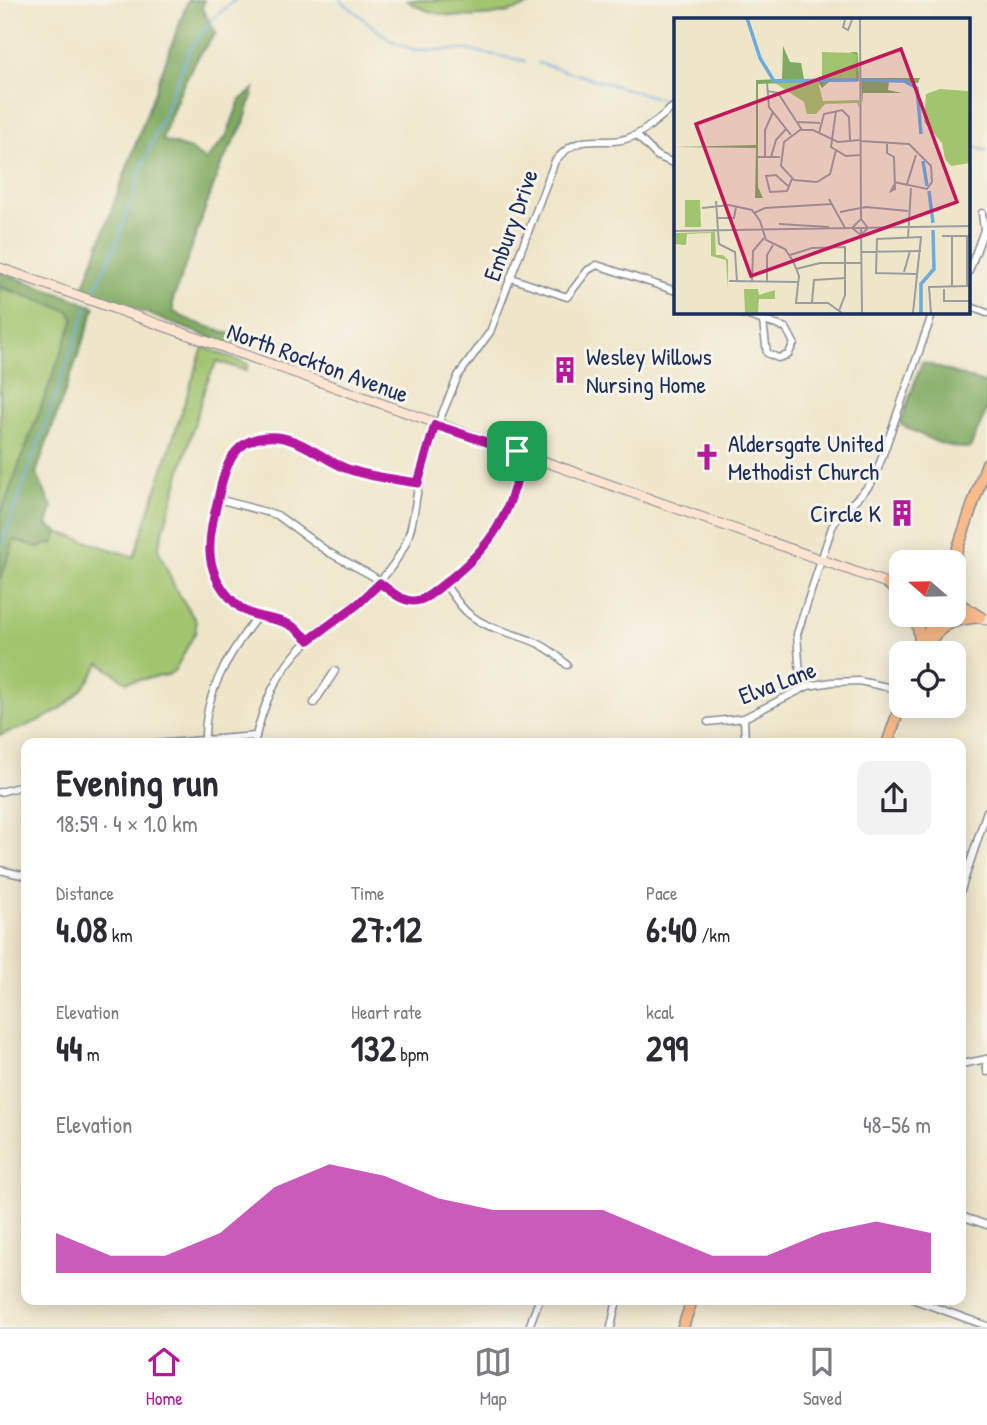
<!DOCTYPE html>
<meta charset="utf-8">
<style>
body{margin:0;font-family:"Patrick Hand",sans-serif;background:#f2f2f3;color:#2b2b33;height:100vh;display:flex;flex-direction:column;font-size:26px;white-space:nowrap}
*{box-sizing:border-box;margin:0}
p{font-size:23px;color:#7c7c81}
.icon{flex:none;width:38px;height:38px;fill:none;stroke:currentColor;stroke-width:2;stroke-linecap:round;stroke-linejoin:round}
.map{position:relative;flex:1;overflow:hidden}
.panel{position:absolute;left:21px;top:738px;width:945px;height:567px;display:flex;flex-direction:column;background:#fff;border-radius:14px;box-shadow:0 4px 18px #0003}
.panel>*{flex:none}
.needle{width:46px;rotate:290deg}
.fabs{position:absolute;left:889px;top:550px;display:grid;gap:14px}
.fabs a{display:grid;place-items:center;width:77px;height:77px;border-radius:14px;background:#fff;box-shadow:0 4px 18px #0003;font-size:35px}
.pin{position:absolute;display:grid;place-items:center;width:60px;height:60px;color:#fff;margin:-30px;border-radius:14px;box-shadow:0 4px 10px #0006}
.round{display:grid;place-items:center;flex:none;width:74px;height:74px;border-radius:14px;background:#f2f2f3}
.headline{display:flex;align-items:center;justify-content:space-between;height:119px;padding:0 35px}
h1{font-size:38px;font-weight:700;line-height:52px}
.figures{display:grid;grid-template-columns:repeat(3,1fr);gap:10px;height:119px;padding:7px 35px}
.figures div{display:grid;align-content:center}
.figures b{font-size:35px;font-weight:700}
.figures small{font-size:19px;font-weight:400}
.figures p{font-size:19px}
.chart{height:196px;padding:14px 35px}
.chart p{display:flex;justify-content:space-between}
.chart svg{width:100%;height:126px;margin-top:7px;fill:#b5179e;opacity:.7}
.menu{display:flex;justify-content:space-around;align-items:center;height:98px;border-top:2px solid #e1e1e2;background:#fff;font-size:19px;color:#7c7c81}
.menu a{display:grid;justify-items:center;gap:4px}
.menu .active{color:#b5179e}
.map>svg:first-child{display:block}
.green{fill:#a1c46e;stroke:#5e7a66;stroke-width:2}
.forest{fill:#80aa61;stroke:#4e6c60;stroke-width:2}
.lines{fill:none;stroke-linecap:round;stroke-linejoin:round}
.stream{stroke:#6babde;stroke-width:2}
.street-casing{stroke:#858a94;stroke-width:9}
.secondary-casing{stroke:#858a94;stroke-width:11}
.primary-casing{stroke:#858a94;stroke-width:13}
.street{stroke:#fff;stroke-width:6}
.secondary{stroke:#fde4d1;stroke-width:9}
.primary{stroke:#fabb8b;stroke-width:10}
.route-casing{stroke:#fff;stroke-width:14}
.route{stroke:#b5179e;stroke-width:9}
.labels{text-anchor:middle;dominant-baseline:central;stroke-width:6;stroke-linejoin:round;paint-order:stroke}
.street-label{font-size:24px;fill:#1b2f5e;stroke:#f7f3e8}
.poi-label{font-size:24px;fill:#1b2f5e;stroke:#f7f3e8;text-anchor:start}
.inset-river{fill:none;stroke:#6babde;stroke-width:3.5}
.inset-road{fill:none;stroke:#9a9d9f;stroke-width:2}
.view{fill:#c2185b;fill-opacity:0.15;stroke:#c2185b;stroke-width:3.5}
.inset-edge{fill:none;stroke:#1b2f5e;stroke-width:3.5}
</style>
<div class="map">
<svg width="987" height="1327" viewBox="0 0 987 1327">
<rect width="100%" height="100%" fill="#f7f3e8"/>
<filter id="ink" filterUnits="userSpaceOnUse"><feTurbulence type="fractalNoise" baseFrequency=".0143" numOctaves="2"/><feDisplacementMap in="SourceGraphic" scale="14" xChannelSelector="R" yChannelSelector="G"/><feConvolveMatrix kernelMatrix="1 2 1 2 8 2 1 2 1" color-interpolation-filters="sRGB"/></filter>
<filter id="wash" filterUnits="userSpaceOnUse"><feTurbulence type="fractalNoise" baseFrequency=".00686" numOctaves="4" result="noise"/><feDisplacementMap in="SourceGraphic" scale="28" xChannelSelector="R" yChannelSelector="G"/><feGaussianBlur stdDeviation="1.57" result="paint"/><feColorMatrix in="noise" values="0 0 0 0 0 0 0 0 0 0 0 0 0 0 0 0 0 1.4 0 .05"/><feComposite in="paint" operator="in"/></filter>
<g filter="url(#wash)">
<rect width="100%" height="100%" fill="#efe6ca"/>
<g class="green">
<path d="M 407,0 L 537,0 C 509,21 434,23 407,0 Z"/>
<polygon points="0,272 81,301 7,512 0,509"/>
<path d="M 203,347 L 248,364 L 246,371 L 217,361 L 206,384 L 158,549 L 175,588 L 196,621 L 196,631 L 175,670 L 168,675 L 126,682 L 100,663 C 75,708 47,720 0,735 L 0,580 L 14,540 L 54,543 L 58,532 L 134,557 Z"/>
</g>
<g class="forest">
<path d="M 188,0 L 204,0 L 202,9 L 216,33 C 189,63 175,102 162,140 L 190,149 L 206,160 L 226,137 L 240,100 L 254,89 L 244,123 L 220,167 L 173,300 L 173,311 C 189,323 222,330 242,338 L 229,345 L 83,289 Z"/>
<polygon points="0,272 95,307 36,473 52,507 47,525 58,532 54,543 37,547 14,540 0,580 0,516 74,319 69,311 0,287"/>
<path d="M 922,362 L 987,384 L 987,409 L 970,448 C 944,449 923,436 900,424 Z"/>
</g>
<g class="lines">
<g class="stream">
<polyline points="340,0 390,40 414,50 468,50 525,61"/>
<polyline points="538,63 664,100"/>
<polyline points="968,144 987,151"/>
<polyline points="92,296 118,240 140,172 189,51 212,19 235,0"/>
<polyline points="0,549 88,306"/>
</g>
</g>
</g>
<g filter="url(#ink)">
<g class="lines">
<defs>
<g id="street">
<polyline points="636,135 657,156 676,164"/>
<polyline points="968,274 984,230 982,213"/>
<polyline points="511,278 567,297 588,270 597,265 676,291"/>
<polyline points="968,306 987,313"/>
<polyline points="736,312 786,328 794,343 788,355 778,358 767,353 763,322"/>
<path d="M 437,426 L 458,376 L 490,332 L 555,161 C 584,126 604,151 636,135 C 650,128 663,114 676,105"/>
<polyline points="218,499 277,515 328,552 371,575 403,598 413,601 426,597 475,560 495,535 517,484 522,454"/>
<path d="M 444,583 C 452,593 459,606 469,614 C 500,639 533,629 567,665"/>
<path d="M 309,640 C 301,633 294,625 283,622 C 261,615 248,619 231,599 C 201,566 209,537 218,499 C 225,466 234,434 277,437 C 301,439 323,459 345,468 C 369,477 394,479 418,483"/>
<path d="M 801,689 L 797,634 L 832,527 C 843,506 864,497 875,477 L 933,312"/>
<polyline points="314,703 335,671"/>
<polyline points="744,718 745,744"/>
<polyline points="708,722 744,718 808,686 832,682 859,681 901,690"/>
<path d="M 205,740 C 204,693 229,654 256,618"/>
<polyline points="154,744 256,736"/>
<path d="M 254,744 C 263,704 277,670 308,641 C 342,611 375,596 400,554 C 414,531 414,507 419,482 C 422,462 429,443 435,425"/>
<polyline points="0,792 26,785"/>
<polyline points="0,870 26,876"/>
<polyline points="961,890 987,811"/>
<polyline points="986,1059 987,1072"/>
<polyline points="961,1064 987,1059"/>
<polyline points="961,1216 987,1225"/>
<polyline points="915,1300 987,1326"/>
<polyline points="529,1327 539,1300"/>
<polyline points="611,1327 617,1300"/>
</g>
<g id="secondary">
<polyline points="0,268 892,585"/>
<polyline points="954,608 987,620"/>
</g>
<g id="primary">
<polyline points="953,562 987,463"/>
<polyline points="887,583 901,595"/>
<polyline points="954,591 960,604 980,617"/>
<polyline points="916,614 921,648"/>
<polyline points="925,641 935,614"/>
<path d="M 921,651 C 942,625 947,620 980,617"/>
<polyline points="887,744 901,704"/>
<polyline points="683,1327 692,1300"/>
</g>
</defs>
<use href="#street" class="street-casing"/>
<use href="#secondary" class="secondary-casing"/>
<use href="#primary" class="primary-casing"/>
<use href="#street" class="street"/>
<use href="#secondary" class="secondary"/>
<use href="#primary" class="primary"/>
</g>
</g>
<g class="lines" filter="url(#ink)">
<defs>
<path id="route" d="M 435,425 L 523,454 C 511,514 494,545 445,583 C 436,590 425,601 413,601 C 401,601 389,590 380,583 L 358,604 L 309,640 C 301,633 294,625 283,622 C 261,615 248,618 231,599 C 201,567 209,536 218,499 C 225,465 234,434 277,437 C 301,439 323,459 345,468 C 369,477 394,479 418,483 Z"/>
</defs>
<use href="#route" class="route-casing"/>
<use href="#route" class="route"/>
</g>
<defs>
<symbol id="building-bare" viewBox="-9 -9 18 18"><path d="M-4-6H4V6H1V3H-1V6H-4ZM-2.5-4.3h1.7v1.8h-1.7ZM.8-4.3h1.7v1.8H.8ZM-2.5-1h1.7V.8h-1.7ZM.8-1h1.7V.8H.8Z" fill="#b5179e" stroke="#f7f3e8" stroke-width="2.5" paint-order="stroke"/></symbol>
<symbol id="church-bare" viewBox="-9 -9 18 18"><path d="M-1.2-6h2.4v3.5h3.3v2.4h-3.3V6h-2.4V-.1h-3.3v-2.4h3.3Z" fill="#b5179e" stroke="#f7f3e8" stroke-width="2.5" paint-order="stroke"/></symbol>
</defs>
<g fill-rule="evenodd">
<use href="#building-bare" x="546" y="351" width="38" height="38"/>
<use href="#church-bare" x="688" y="438" width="38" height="38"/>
<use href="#building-bare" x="883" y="494" width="38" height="38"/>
</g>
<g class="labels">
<g class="street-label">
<text transform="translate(510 225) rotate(-70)">Embury Drive</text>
<text transform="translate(318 362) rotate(20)">North Rockton Avenue</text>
<text transform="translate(777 682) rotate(-21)">Elva Lane</text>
</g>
<g class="poi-label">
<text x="586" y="356">Wesley Willows<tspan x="586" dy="28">Nursing Home</tspan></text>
<text x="728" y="443">Aldersgate United<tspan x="728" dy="28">Methodist Church</tspan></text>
<text x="881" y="513" text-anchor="end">Circle K</text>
</g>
</g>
<g transform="translate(674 18)">
<rect width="296" height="296" fill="#efe6ca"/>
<path d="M 148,34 L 184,35 L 185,61 L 148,61 ZM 144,64 L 149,83 L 185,82 L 185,90 L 183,85 L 151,86 L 142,96 L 133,96 L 130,84 L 101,65 ZM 266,71 L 294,73 L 296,145 L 277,148 L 271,141 L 268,125 L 250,104 L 252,76 ZM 11,182 L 26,182 L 27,209 L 11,209 ZM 41,214 L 42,237 L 49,237 L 54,242 L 54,272 L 52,242 L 37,238 L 37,215 L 13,216 L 12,227 L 0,226 L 0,215 ZM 70,271 L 84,271 L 85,277 L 101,272 L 101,281 L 85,281 L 84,295 L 71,295 Z" fill="#a1c46e"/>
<path d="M 109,28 L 116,44 L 127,45 L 130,61 L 182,60 L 183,37 L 176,34 L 183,34 L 185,63 L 156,63 L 148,70 L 144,64 L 84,66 L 84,169 L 89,180 L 81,180 L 82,130 L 0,129 L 82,127 L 82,62 L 108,61 ZM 187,60 L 246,60 L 244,65 L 215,64 L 214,72 L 228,75 L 189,75 L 188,87 Z" fill="#80aa61"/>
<path class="inset-river" d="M 73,0 L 86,40 L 100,63 L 184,62M 187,62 L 230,63 L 243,70 L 247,116M 249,143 L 253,168M 255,173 L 259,205M 247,295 L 247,266 L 260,251 L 259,212"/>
<path class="inset-road" d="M 186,0 L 187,202M 171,2 L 169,9 L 174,12 L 178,2M 93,65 L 95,89 L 117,117M 93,73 L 104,75 L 128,112M 162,93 L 157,129 L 172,138 L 186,137M 124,104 L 146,105M 145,115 L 150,96 L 168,92 L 175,99 L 176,123M 186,123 L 235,126 L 257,148 L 258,164 L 253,171 L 220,164M 213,126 L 213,135 L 220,139 L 221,171 L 217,173 L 220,167M 162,132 L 156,156 L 143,164 L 120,162 L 107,148 L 110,124 L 126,112 L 139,112 L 164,124 L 186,122M 83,139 L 106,139M 91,139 L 91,112 L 99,94M 97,139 L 102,122 L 112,111M 233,166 L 242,137M 114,168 L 102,157 L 92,158 L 96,174 L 113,173 L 118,161M 155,181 L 171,210M 42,183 L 45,226M 28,190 L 55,187 L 78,192 L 86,203 L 92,222 L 111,231 L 119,243 L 125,258 L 122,285 L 154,285 L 168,295M 166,194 L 192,189 L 234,193M 80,195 L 91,190 L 158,186M 42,200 L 60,200 L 62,189M 187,201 L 194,210 L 187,217 L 178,210 ZM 105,206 L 155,209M 187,210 L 188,295M 0,213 L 296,208M 268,218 L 296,218M 278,218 L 278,268M 293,218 L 293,268M 234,220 L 237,170M 45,226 L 61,234 L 63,263M 187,234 L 247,233M 116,237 L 138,230 L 171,229 L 171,277 L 165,293M 122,251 L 146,245 L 187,245M 230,254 L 236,233M 55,263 L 124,264M 78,263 L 79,233 L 90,220M 93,263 L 93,237 L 99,227M 270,271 L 270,283 L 296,283M 138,284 L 140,262 L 172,260M 239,295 L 247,219 L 203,221 L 202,255 L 242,256M 257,295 L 255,269 L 296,268"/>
<path class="view" d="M 227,31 L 283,184 L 77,258 L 22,106 Z"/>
<rect width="296" height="296" class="inset-edge"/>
</g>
</svg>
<div class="fabs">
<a><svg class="needle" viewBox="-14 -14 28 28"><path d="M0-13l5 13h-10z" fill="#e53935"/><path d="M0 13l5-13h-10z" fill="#7c7c81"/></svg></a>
<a><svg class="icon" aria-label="locate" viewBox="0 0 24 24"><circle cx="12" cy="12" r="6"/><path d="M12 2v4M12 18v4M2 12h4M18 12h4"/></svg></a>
</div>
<div class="pin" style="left:517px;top:451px;background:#1e9e55"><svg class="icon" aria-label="arrive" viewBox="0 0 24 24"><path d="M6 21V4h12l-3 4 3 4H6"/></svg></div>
<section class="panel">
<div class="headline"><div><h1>Evening run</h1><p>18:59 · 4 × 1.0 km</p></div><a class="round"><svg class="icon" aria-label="share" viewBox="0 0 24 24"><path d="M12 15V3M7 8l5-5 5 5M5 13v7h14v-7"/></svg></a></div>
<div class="figures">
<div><p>Distance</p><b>4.08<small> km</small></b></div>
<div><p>Time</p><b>27:12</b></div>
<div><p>Pace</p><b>6:40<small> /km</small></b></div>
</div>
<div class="figures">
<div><p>Elevation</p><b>44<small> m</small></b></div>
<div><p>Heart rate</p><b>132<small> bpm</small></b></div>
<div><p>kcal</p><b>299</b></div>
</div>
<div class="chart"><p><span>Elevation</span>48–56 m</p>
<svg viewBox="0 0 160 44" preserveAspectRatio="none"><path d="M0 44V30L10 38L20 38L30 30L40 14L50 6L60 10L70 18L80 22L90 22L100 22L110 30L120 38L130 38L140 30L150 26L160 30V44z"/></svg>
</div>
</section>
</div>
<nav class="menu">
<a class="active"><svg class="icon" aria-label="home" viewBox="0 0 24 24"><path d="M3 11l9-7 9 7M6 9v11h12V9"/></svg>Home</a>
<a><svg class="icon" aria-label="map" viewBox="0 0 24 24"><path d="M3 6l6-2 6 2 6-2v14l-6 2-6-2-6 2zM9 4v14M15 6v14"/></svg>Map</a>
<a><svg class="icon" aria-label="saved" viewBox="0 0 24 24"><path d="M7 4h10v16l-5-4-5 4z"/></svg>Saved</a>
</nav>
